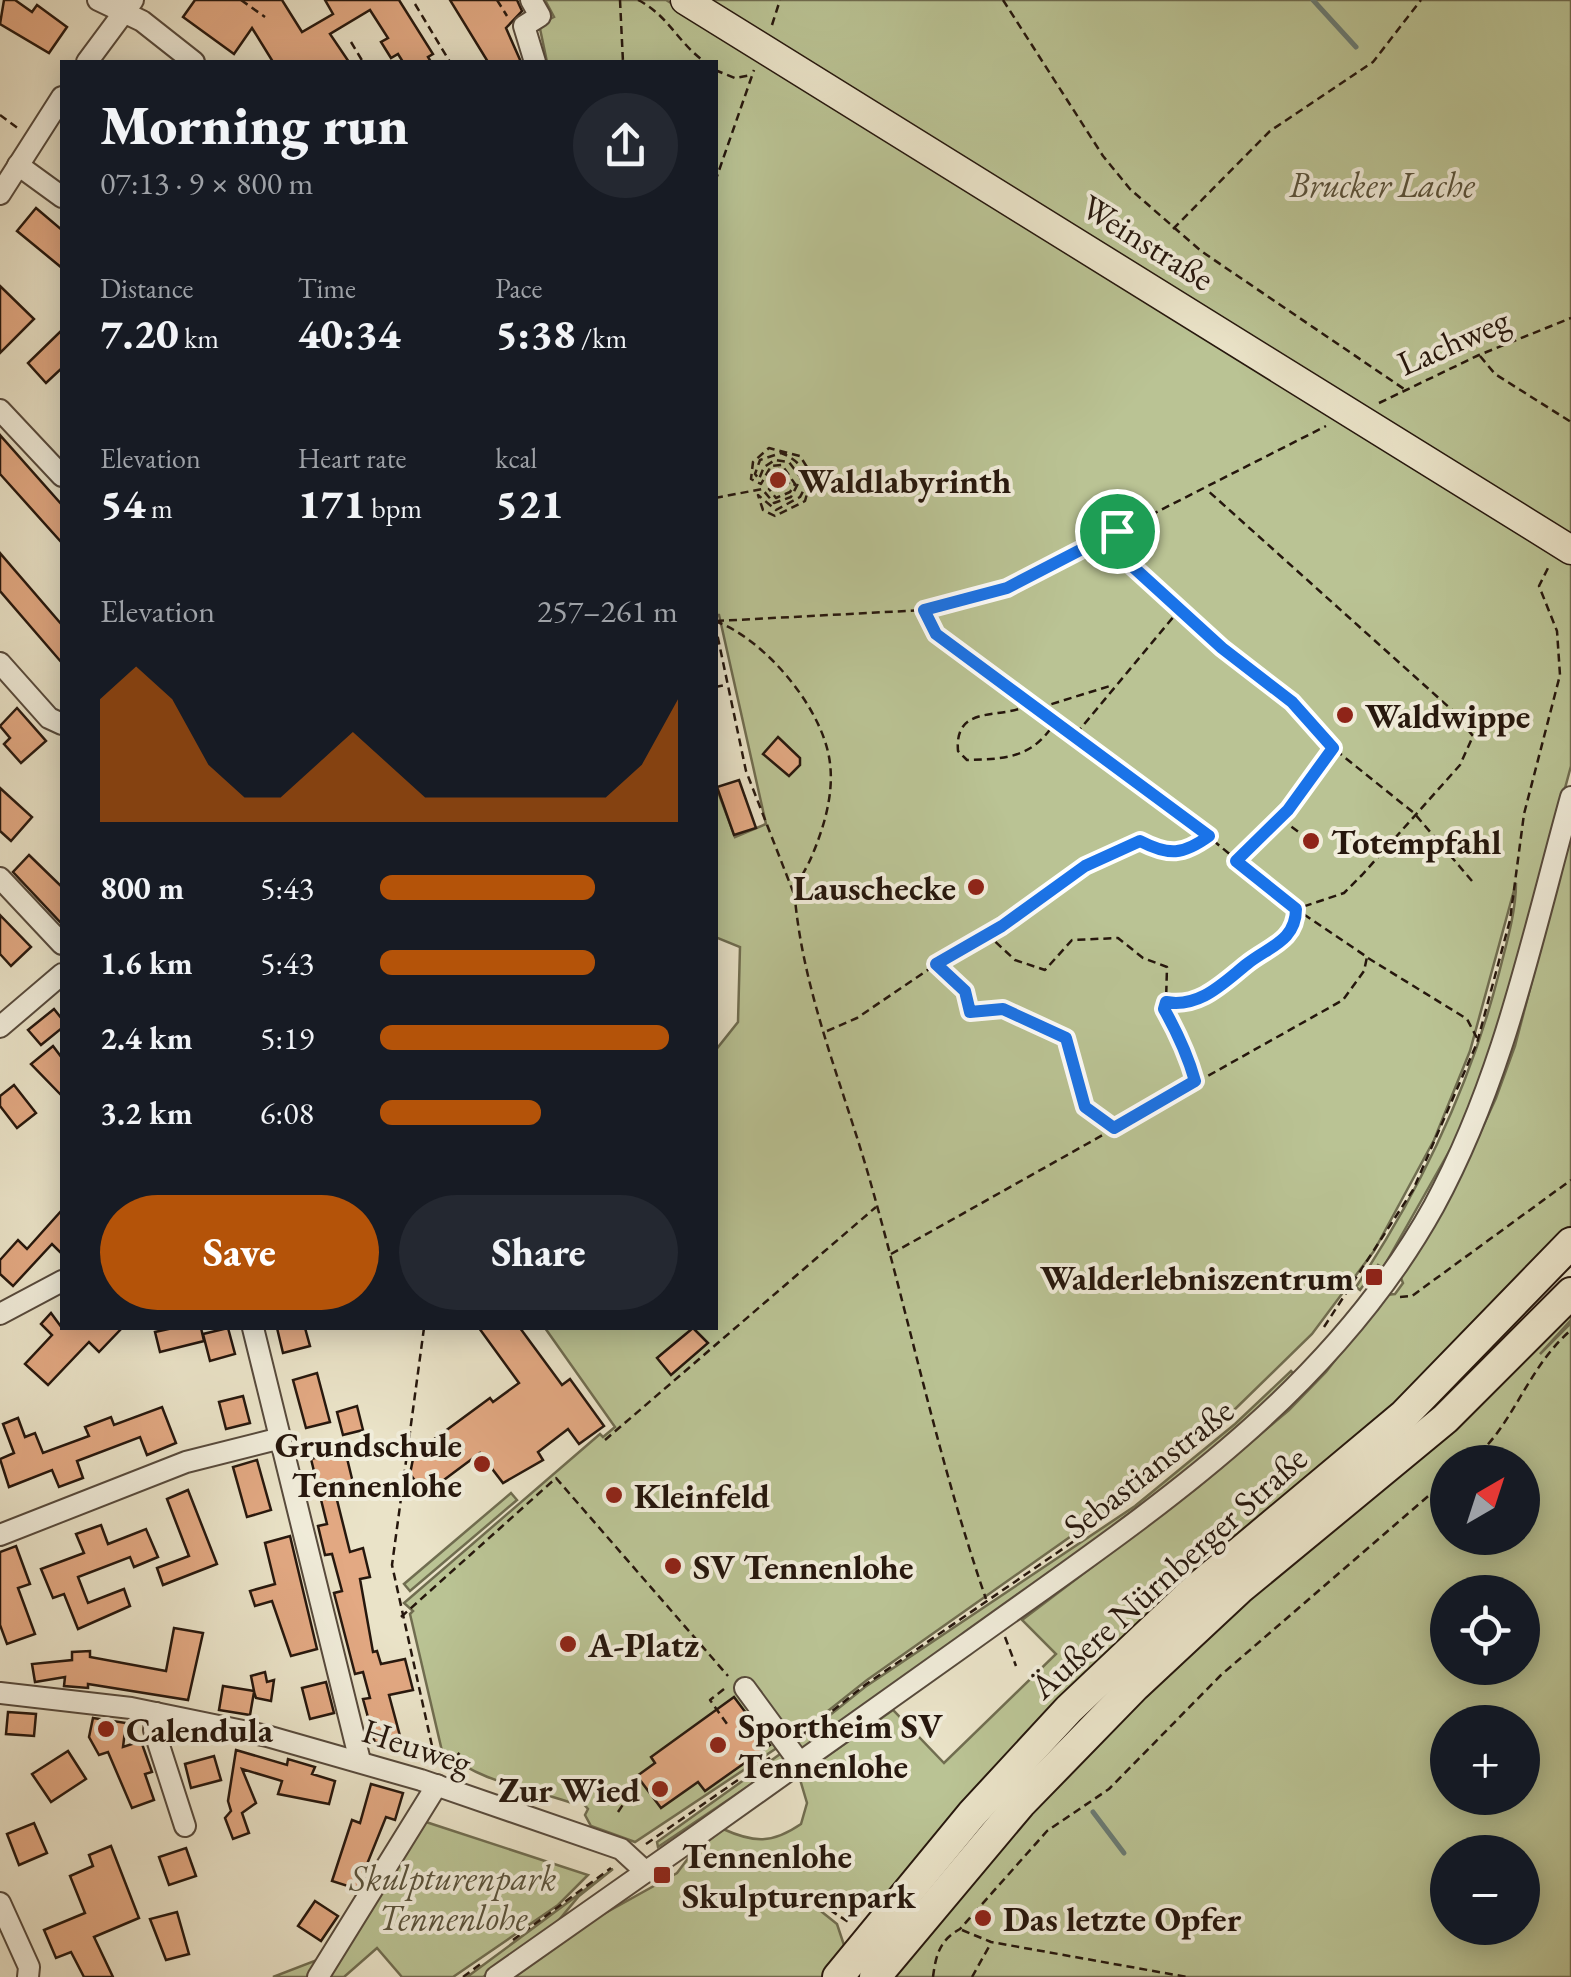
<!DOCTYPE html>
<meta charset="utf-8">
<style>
body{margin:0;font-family:"EB Garamond",serif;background:#242831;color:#f1f3f6;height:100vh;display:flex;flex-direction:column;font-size:38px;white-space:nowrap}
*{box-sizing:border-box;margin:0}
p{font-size:32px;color:#9ea1a6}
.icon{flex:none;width:55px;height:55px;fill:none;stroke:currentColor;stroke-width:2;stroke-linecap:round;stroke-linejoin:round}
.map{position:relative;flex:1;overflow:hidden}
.details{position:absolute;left:60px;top:60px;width:658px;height:1270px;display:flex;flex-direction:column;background:#171b24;border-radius:0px;box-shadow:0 5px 25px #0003}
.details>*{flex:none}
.needle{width:65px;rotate:39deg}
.buttons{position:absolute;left:1430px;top:1445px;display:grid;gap:20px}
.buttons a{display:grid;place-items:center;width:110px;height:110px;border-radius:50%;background:#171b24;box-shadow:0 5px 25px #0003;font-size:50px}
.pin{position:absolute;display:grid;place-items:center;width:85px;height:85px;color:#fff;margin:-42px;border:5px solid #fff;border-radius:50%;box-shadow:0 2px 10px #0007}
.round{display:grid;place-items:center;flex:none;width:105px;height:105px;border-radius:52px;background:#242831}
.headline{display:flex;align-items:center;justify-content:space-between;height:170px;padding:0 40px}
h1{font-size:55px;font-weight:800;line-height:75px}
.figures{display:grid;grid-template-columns:repeat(3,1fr);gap:15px;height:170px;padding:10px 40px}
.figures div{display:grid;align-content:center}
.figures b{font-size:42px;font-weight:800}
.figures small{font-size:28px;font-weight:400}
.figures p{font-size:28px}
.chart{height:280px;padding:20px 40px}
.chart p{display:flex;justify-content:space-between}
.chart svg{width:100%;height:180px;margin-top:10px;fill:#b45309;opacity:.7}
.primary-button{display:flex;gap:20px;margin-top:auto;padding:20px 40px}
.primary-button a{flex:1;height:115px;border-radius:60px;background:#b45309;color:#fff;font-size:40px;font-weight:800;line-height:115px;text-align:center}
.primary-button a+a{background:#242831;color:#f1f3f6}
ul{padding:0 40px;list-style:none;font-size:32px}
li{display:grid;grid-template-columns:160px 120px 1fr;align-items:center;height:75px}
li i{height:25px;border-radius:12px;background:#b45309}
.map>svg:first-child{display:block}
.green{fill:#bac394;stroke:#706d50;stroke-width:2.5;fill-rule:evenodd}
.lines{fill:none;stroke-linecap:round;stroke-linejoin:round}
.stream{stroke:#6a7b74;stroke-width:5}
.building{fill:#e3a983;stroke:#26170d;stroke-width:2.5}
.minor-casing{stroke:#574a3c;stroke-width:24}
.major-casing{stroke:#26170d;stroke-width:31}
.highway-casing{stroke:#26170d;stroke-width:34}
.path{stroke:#26170d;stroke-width:2.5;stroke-dasharray:8 5;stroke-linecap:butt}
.minor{stroke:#f1eddb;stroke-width:20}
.major{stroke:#eae3c8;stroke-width:28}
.highway{stroke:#eae3c8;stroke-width:30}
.route-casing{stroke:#fff;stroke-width:20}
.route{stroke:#1a73e8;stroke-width:12}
.poi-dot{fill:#8f2418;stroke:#f1eddb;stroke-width:4}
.labels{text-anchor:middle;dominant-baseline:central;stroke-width:8;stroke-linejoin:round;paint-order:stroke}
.park-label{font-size:35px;font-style:italic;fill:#5a533c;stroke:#f1eddb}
.street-label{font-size:35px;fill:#26170d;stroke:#f1eddb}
.poi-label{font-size:35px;font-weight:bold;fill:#26170d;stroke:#f1eddb;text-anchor:start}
</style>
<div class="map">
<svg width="1571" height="1977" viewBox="0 0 1571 1977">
<rect width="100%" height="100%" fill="#eae3c8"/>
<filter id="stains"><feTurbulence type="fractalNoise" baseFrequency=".002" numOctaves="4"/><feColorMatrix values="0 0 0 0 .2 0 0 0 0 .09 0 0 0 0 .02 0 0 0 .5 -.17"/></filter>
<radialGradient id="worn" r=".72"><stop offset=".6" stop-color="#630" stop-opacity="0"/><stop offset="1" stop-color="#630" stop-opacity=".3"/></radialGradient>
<g class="green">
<path d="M 545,0 L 666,0 L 1571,562 L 1571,766 L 1504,1013 L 1459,1134 L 1383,1268 L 1378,1265 L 1360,1290 L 1356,1287 C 1421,1189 1470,1087 1499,973 C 1506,945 1516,912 1516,883 L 1470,1051 L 1434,1140 L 1374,1251 L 1312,1334 L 1230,1414 L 1138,1489 L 867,1680 L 804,1730 L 635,1842 L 591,1826 L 585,1815 L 588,1809 L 580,1800 L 572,1803 C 522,1786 485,1784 442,1751 L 410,1614 L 413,1611 L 404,1603 L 600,1434 L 603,1437 L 615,1427 L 545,1328 L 715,1328 L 715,1051 L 738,1022 L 740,947 L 715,937 L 715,784 L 735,837 L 766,824 L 719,615 L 715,615 L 715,62 L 547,62 L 539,24 L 554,17 Z"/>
<polygon points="700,0 1571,0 1571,537"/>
<path d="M 1571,832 L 1571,1226 L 1451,1356 L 1168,1595 L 992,1770 L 881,1900 C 862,1913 850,1910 831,1899 L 822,1912 L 837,1924 L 844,1945 L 825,1977 L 514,1977 L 600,1916 L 677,1873 L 689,1857 L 723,1829 C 754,1843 772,1844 801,1824 L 807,1803 L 799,1776 L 893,1710 L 944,1763 L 1056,1654 L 1022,1620 L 1198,1487 L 1289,1410 L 1326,1372 L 1386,1295 L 1395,1294 L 1403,1283 L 1400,1276 L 1465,1166 L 1496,1098 L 1515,1046 Z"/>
<path d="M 1571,1306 L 1571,1320 L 1540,1354 L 1571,1323 L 1571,1977 L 888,1977 C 1089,1725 1332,1521 1571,1306 ZM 1448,1462 L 1522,1462 L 1522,1538 L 1448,1538 ZM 1448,1592 L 1522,1592 L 1522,1668 L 1448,1668 ZM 1448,1722 L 1522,1722 L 1522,1798 L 1448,1798 ZM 1448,1852 L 1522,1852 L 1522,1928 L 1448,1928 Z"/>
<polygon points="1291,1371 1296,1376 1140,1513 801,1751 795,1743 865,1687 1135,1506 1235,1424"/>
<polygon points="511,1493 517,1500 410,1591 404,1584"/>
<polygon points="783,1752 783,1763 658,1847 657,1842"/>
<polygon points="426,1822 588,1875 558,1905 453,1977 402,1977 377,1948 344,1977 273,1977 322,1958 335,1964"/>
<polygon points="613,1869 579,1896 553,1927 483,1977 467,1977"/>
</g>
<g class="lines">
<g class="stream">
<polyline points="1313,0 1356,47"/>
<polyline points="1093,1812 1124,1853"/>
</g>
</g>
<g class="building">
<polygon points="4,0 15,0 32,12 37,5 67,27 49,53 0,24"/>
<polygon points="195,0 282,0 302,32 333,14 325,0 399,0 433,54 428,57 431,62 403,62 398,54 391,58 381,42 388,38 370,10 330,34 349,62 273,62 252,28 234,54 183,17"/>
<polygon points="450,0 517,0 522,11 506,28 521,62 488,62"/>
<polygon points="36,208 62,230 62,268 17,231"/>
<polygon points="0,286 34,319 0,353"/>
<polygon points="62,330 62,368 46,383 28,363"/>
<polygon points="0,435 62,505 62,543 0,474"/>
<polygon points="0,553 62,625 62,663 0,591"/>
<polygon points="17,708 46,741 21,763 4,744 10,738 0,726"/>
<polygon points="778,737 800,758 800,765 789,776 763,754"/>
<polygon points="739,780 756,828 734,835 717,787"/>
<polygon points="0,788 32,817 11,841 0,831"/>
<polygon points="29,855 62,887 62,924 13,872"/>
<polygon points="0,915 31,947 11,966 0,954"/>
<polygon points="54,1009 62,1019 62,1028 41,1045 28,1030"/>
<polygon points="53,1046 62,1058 62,1096 31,1064"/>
<polygon points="14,1085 36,1113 17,1128 0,1106 0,1096"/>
<polygon points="62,1210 62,1254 52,1244 13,1286 0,1274 0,1260 18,1240 27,1249"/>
<polygon points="51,1313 62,1328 122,1328 99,1352 89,1342 48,1385 25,1364 52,1335 41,1324"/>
<polygon points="173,1328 201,1328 204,1341 160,1352 155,1332"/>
<polygon points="228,1328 235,1354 210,1361 203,1334"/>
<polygon points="277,1328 305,1328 310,1346 283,1353"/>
<polygon points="479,1328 520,1328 562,1385 570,1379 604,1426 579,1444 568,1429 538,1452 543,1460 503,1483 480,1453 425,1494 410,1474 414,1454 490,1398 493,1402 519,1383"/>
<polygon points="693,1328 708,1343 671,1375 657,1358"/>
<polygon points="317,1373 330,1422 306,1428 293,1380"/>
<polygon points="243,1396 250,1423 226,1429 219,1402"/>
<polygon points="357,1406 363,1430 343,1435 337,1412"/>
<polygon points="162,1407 176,1443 147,1455 140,1437 77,1461 83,1478 59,1487 52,1470 9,1487 0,1459 14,1453 3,1424 18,1418 25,1437 35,1433 43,1453 89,1436 85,1427 111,1417 114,1425"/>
<polygon points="345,1450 355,1491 336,1496 350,1552 363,1548 370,1577 360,1579 373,1652 377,1651 381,1664 405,1659 413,1690 389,1695 400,1736 375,1743 363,1699 370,1698 363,1672 355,1674 334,1593 342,1591 332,1554 325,1555 318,1526 327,1524 311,1459"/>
<polygon points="257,1460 271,1510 247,1517 233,1467"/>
<polygon points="188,1490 217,1564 163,1585 157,1568 189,1556 167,1499"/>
<polygon points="101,1525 108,1544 146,1529 158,1557 134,1567 130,1557 78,1577 88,1603 124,1589 130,1606 78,1629 64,1594 53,1598 41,1569 84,1553 76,1534"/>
<polygon points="290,1536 317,1649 291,1656 272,1601 255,1606 250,1591 275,1584 265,1543"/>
<polygon points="16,1546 30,1584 18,1588 35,1634 7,1644 0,1625 0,1552"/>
<polygon points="174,1628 203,1633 188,1700 88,1684 88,1688 64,1686 65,1677 35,1682 32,1664 72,1660 72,1652 90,1651 90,1657 166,1671"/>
<polygon points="265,1672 267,1682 274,1680 271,1701 256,1698 254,1692 250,1715 219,1710 223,1686 254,1691 251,1676"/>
<polygon points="326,1682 334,1713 310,1719 302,1688"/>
<polygon points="734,1697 770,1745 705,1791 698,1782 661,1808 637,1776 655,1763 651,1757"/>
<polygon points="8,1712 36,1714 34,1736 6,1734"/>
<polygon points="93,1718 126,1723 123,1747 141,1741 152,1772 145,1774 154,1800 132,1808 108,1752 99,1755 89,1737"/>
<polygon points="236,1750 287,1765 288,1759 315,1767 312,1774 335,1781 329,1804 278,1794 282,1781 242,1769 256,1803 242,1813 249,1833 233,1839 225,1818 231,1811 228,1801"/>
<polygon points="68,1751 86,1779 51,1802 32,1774"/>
<polygon points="214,1756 221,1780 191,1788 185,1764"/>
<polygon points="371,1784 403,1793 395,1820 386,1817 357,1889 332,1881 352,1820 360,1823"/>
<polygon points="34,1823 47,1853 19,1865 7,1834"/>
<polygon points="111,1846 139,1918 94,1937 113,1977 84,1977 71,1952 56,1958 44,1930 85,1913 70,1876 93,1866 89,1855"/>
<polygon points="186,1848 196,1876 169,1885 159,1857"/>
<polygon points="315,1901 338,1916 321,1941 298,1926"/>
<polygon points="177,1912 189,1954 166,1960 150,1919"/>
</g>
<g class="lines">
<defs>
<g id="minor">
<polyline points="98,0 142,21 194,62"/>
<polyline points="531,0 540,16 524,26 535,62"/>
<polyline points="87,62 133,0"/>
<polyline points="18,165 62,197"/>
<polyline points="0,194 62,97"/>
<polyline points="0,410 62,476"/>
<polyline points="0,663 49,718 62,724"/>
<polyline points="0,878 62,944"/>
<polyline points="0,1027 62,974"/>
<polyline points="0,1314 62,1281"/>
<polyline points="253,1328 360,1761"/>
<polyline points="0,1535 186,1462 281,1438"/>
<polyline points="745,1688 800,1763"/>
<polyline points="0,1693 131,1708 267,1736 421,1780 621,1849 646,1872"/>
<polyline points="156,1713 154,1730 185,1826"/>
<polyline points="0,1903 29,1967 28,1977"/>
<polyline points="318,1977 437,1785"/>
<path d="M 496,1977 C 653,1867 809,1757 965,1645 C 1141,1518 1326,1401 1434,1206 C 1504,1077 1532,937 1571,797"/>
</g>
<polyline id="major" points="685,0 1571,550"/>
<g id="highway">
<polyline points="838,1977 972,1814 1069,1709 1196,1589 1404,1415 1571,1243"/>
<polyline points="875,1977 1020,1804 1135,1686 1239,1589 1445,1419 1571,1293"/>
</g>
</defs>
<use href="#minor" class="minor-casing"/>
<use href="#major" class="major-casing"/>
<use href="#highway" class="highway-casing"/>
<g class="path">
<polyline points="241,0 265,17"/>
<polyline points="497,0 507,16"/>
<polyline points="620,0 623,62"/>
<path d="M 638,0 C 668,15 678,43 705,62"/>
<polyline points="1003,0 1103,156 1130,189 1201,251 1404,389"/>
<polyline points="415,4 450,62"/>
<polyline points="772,25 780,0"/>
<polyline points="351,42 363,62"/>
<polyline points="715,70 735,78 751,75"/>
<polyline points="0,115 19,129"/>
<polyline points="715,182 754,70"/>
<polyline points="1173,229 1270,131 1373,62 1421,0"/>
<polyline points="1480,356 1495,374 1571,422"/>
<polyline points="1379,403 1479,355 1571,318"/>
<path d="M 715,498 L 762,489 L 774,503 L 791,497 L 801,478 L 789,462 L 775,460 L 764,467 L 759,479 L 755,474 L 760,460 L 781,453 C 802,461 812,477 800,497 L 776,510 L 758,495 L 763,510 L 775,516 L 805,501 L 812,475 L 800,456 L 769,448 L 753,462 L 751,479 L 761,484 L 771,466 L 782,465 L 795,484 L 790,492 L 776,498 L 769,489 L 781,480 L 770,475 L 777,473 L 783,480 L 775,493 L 789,483 L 779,469 L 768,473 L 769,480 L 776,481"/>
<polyline points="1118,532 1131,565 1222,648 1292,702 1333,748 1414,813 1472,881"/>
<path d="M 715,621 C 762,638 814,699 827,748 C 837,784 826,823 811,858 C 806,870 794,886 795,899 C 804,996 845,1091 871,1184 C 910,1322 939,1463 986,1599"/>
<polyline points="716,621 924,610 1007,588 1326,426"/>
<polyline points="715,624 746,771 794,894"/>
<polyline points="715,687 726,685"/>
<path d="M 1030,704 C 1004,721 954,702 958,751 L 967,760 C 1006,759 1033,758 1055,722"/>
<polyline points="1039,708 1113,685"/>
<polyline points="1076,734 1180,609"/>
<polyline points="1281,819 1311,841"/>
<polyline points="1237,860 1289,810 1332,750"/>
<path d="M 986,933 L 1015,960 L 1045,970 L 1072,940 L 1118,938 L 1143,958 L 1167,967 L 1166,1002 C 1201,1008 1223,983 1247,964 C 1268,947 1296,941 1296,909 L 1344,893 L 1362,875 L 1460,765 L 1473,736 L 1452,710 L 1206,489"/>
<polyline points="1368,958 1467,1019 1477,1038"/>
<path d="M 1165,1003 L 1164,1009 C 1177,1032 1188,1056 1195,1081"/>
<polyline points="827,1031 857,1018 935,965"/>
<path d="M 1113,1127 L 1085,1107 L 1066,1038 L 1003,1009 L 970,1012 L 965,991 L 936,964 L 1002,926 L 1085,865 L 1140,841 C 1167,855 1183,855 1208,837"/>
<polyline points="891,1254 1343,1000 1364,971 1367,957 1296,909 1209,837 936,633 924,610"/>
<polyline points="1400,1297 1412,1296 1571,1180"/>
<polyline points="1324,1327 1413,1190 1477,1043 1510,920 1524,814 1560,675 1557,631 1539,586 1549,566"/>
<polyline points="424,1328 392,1565 436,1764"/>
<polyline points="605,1440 876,1207"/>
<path d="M 1469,1462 C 1513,1429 1525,1370 1571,1330"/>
<polyline points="401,1617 556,1478 728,1676"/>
<polyline points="1005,1637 1016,1666"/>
<polyline points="724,1689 710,1700 727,1724"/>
<polyline points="802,1735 865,1685 1093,1528"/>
<polyline points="446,1769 461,1751"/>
<polyline points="618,1812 640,1779"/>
<polyline points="646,1844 771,1757"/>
<polyline points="830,1910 850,1923"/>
<polyline points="962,1930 991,1942 1187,1977"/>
<polyline points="513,1940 611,1868"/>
<polyline points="463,1977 482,1963"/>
<path d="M 933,1977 C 936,1954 940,1940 960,1929 L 1047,1831 L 1109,1789 L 1221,1675 L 1448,1479"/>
<polyline points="972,1977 991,1943"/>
</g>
<use href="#minor" class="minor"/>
<use href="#major" class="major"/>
<use href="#highway" class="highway"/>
</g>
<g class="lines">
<defs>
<path id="route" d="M 1117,531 L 1131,565 L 1222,648 L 1292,702 L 1333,748 L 1288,810 L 1236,861 L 1296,909 C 1296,941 1268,947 1247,964 C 1223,983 1200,1008 1166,1002 L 1164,1009 C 1177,1032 1188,1056 1195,1081 L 1114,1128 L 1085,1107 L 1066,1038 L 1003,1009 L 970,1012 L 965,991 L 936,964 L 1002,926 L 1085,866 L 1140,841 C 1169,856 1183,855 1209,836 L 936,634 L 924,610 L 1007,588 Z"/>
</defs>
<use href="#route" class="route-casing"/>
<use href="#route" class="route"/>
</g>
<g class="poi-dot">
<circle cx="778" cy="480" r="10"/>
<circle cx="1345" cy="715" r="10"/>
<circle cx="1311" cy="841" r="10"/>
<circle cx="976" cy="887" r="10"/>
<rect x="1364" y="1267" width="20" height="20" rx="5"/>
<circle cx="482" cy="1464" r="10"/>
<circle cx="614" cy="1495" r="10"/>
<circle cx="673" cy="1566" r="10"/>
<circle cx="568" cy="1644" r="10"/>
<circle cx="106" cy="1729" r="10"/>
<circle cx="718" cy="1745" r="10"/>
<circle cx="660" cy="1789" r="10"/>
<rect x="652" y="1865" width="20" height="20" rx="5"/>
<circle cx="983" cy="1918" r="10"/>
</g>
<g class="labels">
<g class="park-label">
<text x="1382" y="184">Brucker Lache</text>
<text x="453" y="1877">Skulpturenpark<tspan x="453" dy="40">Tennenlohe</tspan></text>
</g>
<g class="street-label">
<text transform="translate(1148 242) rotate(32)">Weinstraße</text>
<text transform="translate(1453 341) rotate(-24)">Lachweg</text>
<text transform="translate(1148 1468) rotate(-38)">Sebastianstraße</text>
<text transform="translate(1168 1572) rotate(-42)">Äußere Nürnberger Straße</text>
<text transform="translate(417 1746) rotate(18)">Heuweg</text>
</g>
<g class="poi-label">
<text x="798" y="480">Waldlabyrinth</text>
<text x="1365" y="715">Waldwippe</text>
<text x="1331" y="841">Totempfahl</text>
<text x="956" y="887" text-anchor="end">Lauschecke</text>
<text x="1354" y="1277" text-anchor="end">Walderlebniszentrum</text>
<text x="462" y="1444" text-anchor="end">Grundschule<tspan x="462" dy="40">Tennenlohe</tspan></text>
<text x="634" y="1495">Kleinfeld</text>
<text x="693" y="1566">SV Tennenlohe</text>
<text x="588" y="1644">A-Platz</text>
<text x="738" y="1725">Sportheim SV<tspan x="738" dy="40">Tennenlohe</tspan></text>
<text x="126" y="1729">Calendula</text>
<text x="640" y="1789" text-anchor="end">Zur Wied</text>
<text x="682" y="1855">Tennenlohe<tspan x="682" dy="40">Skulpturenpark</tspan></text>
<text x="1003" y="1918">Das letzte Opfer</text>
</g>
</g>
<rect width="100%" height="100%" filter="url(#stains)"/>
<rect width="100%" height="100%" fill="url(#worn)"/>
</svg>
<div class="buttons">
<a><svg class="needle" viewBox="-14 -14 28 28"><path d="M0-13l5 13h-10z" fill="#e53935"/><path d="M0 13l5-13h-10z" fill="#9ea1a6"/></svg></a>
<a><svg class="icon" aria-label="locate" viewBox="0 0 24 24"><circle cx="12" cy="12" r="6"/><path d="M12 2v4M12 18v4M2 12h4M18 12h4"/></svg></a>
<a>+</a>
<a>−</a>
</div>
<div class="pin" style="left:1117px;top:531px;background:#1e9e55"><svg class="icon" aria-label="arrive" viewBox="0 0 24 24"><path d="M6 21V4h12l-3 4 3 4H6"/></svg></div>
<section class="details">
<div class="headline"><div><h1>Morning run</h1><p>07:13 · 9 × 800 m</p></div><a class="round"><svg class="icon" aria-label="share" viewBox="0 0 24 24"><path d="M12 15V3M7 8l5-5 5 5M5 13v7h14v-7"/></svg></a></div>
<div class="figures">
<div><p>Distance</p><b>7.20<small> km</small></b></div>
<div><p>Time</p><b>40:34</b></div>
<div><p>Pace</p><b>5:38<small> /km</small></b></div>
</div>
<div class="figures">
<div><p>Elevation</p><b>54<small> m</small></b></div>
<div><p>Heart rate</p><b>171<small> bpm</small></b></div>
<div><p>kcal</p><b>521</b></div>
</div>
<div class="chart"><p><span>Elevation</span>257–261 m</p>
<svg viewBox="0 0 160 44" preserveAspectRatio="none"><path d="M0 44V14L10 6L20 14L30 30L40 38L50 38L60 30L70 22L80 30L90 38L100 38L110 38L120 38L130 38L140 38L150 30L160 14V44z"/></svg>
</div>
<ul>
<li><b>800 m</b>5:43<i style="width:72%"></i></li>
<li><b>1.6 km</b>5:43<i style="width:72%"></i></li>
<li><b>2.4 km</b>5:19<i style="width:97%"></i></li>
<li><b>3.2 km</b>6:08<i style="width:54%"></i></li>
</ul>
<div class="primary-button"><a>Save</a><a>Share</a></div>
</section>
</div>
